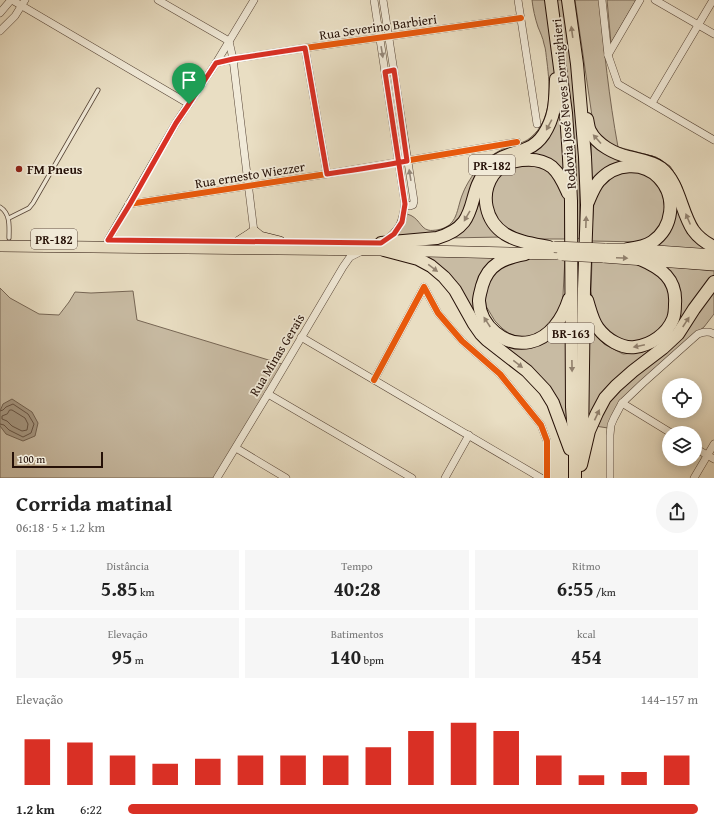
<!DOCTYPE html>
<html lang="pt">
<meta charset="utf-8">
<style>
body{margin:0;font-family:"Gentium Book Plus",serif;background:#f6f6f6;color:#222;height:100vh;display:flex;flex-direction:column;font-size:15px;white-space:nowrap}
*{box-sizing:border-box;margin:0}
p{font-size:13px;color:#767676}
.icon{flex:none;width:22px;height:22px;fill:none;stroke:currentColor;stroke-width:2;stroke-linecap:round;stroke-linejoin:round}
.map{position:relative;height:478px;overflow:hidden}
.panel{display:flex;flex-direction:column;background:#fff;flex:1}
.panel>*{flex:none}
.tools{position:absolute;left:662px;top:378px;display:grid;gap:8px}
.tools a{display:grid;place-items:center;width:40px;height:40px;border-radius:50%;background:#fff;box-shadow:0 2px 10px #0003;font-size:20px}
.scale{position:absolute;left:12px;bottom:10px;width:91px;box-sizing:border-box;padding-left:4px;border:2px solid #251007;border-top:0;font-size:11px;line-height:14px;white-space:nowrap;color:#251007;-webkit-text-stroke:3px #f1ead8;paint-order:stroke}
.pin{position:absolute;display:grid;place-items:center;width:34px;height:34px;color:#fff;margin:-41px -17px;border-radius:50% 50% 50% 0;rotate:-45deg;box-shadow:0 0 4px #0007}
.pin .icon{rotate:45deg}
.round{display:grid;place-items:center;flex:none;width:42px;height:42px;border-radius:21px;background:#f6f6f6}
.head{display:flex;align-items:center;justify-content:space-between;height:68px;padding:0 16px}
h1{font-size:22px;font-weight:800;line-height:30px}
.stats{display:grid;grid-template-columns:repeat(3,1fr);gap:6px;height:68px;padding:4px 16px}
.stats div{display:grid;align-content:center;border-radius:0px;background:#f6f6f6;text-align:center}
.stats b{font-size:20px;font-weight:800}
.stats small{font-size:11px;font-weight:400}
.stats p{font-size:11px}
.chart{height:112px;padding:8px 16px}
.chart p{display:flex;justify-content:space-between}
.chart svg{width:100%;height:72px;margin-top:4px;stroke:#d93025;stroke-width:6}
ul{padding:0 16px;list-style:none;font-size:13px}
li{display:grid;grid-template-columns:64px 48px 1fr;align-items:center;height:30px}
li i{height:10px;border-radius:5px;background:#d93025}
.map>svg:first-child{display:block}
.green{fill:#c8bba3;stroke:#766655}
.water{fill:#a69883;stroke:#726251}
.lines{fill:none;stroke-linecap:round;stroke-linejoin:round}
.shore{stroke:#665445;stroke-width:1}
.service-casing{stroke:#564436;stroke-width:5}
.minor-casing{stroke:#564436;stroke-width:8}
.primary-casing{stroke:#251007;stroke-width:12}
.motorway-casing{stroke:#251007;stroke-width:14}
.service{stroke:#f1ead8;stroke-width:3.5}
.minor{stroke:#f1ead8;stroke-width:7}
.primary{stroke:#e9dec3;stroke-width:11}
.motorway{stroke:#e9dec3;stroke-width:12}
.primary-bridge-casing{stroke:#251007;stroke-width:12;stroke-linecap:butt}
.primary-bridge{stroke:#e9dec3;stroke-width:11}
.cycleway-casing{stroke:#f1ead8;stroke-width:8}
.cycleway{stroke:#e8590c;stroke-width:6}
.oneway{fill:#91816e}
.oneway2{fill:#95887a}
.route-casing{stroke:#fff;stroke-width:8}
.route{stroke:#d93025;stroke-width:5}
.poi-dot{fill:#8f2418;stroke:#f1ead8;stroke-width:1.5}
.labels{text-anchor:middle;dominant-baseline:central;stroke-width:3.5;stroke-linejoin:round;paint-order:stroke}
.shield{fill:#f1ead8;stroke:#625146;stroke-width:1}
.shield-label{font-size:12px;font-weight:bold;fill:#251007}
.street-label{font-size:13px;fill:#251007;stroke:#f1ead8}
.poi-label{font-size:13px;font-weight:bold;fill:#251007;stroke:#f1ead8;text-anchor:start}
</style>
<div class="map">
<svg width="714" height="478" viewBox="0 0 714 478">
<rect width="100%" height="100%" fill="#e9dec3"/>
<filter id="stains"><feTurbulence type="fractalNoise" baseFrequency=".005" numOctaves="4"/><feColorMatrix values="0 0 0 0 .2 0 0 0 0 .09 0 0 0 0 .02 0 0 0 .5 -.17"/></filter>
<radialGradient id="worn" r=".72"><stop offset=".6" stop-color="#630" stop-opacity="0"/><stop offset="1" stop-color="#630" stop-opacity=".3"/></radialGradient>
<g class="green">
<path d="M 532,0 L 546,0 L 556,74 L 552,112 L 539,137 L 517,149 L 459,224 L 431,236 L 395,235 C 401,229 406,223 407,214 C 419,217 420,228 428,230 C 431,231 435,230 437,230 C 459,226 456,209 463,193 C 466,185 473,174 479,167 C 486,159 498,150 508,147 C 516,144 524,143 530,138 C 553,120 550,87 547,62 C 546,56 546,49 544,44 C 543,38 540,32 538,27 C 535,18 533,9 532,0 Z"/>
<polygon points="555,0 565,0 578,140 579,173 580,239 576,238"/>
<path d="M 575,0 L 599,0 C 604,49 609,98 618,147 L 656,157 L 670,166 L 677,177 L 682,187 L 684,198 L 699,234 L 676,186 L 618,152 L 596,133 L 593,123 Z"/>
<polygon points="607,0 636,0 611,43"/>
<path d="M 562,99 L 568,182 C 564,176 560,170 554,165 C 549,160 542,159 535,157 C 510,153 488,169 483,193 C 482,198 481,203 482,208 C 484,221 493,231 503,237 L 446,238 C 449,236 454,235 457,233 C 470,227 477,213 480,199 C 481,189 484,178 491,170 C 501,159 512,157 526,153 C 549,145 556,121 562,99 Z"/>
<path d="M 591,136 C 597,144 603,150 611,154 C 616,157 621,157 626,158 C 640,161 654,163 665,175 C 676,187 677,208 684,222 C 690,233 699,242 707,251 L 649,247 C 656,242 662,238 667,231 C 685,202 666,165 632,164 C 623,163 614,165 606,170 C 600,174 596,181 592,186 Z"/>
<polygon points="527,163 549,170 565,193 565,239 538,239 522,237 499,225 489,198 494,182 505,169"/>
<polygon points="630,170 648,175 663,190 667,209 656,235 641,242 591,241 594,202 597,192 611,175"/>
<polygon points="388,251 509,257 480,292 491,329 529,343 565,311 575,464 554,403 503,352 445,276"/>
<polygon points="519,257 565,258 563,295 561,310 541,333 526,337 518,337 510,334 503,329 495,321 486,306 485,296 486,287 493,272"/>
<polygon points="592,260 638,263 659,274 671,292 671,308 666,323 650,337 630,343 613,337 598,320 593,303 591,291"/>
<polygon points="662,266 714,271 714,277 677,331 622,375 585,436 587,312 592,332 604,344 623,354 643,352 657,346 676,320"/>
<polygon points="714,287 714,314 704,327 695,334 641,382 608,428 595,426 607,400"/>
<polygon points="0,288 10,298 39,314 59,315 69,302 75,292 91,293 133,291 137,320 285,365 215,478 0,478"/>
</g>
<polygon class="water" points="12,399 32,412 38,423 35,436 23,441 6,434 0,426 0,411 3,404"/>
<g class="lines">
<g class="shore">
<polygon points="10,410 12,410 25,418 28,424 27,430 22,431 12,426 7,421 2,419 2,416 7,414"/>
<polyline points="0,411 3,410 6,407 13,404 28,414 34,424 31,433 23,437 9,430 4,425 0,424"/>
</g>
<defs>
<g id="service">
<path d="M 0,207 C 11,214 9,227 9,238"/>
<polyline points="9,218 29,208 33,203 98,90"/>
</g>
<g id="minor">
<polyline points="12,0 189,104"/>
<polyline points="158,0 229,41 233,59 254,232"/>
<path d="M 374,0 L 405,204 C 402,224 400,229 384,242"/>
<polyline points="383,0 414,201 413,205 410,206 405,204"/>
<polyline points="518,0 537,124"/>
<polyline points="602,0 608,55 618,84 714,140"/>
<polyline points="655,0 714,34"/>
<polyline points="0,13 11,0"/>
<polyline points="0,31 15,16 25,0"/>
<polyline points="305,48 327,174"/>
<polyline points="608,55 640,0"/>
<polyline points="216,63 233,59 305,48 521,18"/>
<polyline points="652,103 713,0"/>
<polyline points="129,204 327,174 517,142"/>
<polyline points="108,240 176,123 216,63 254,0"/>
<polyline points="301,337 541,478"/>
<polyline points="374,380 424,287 438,313 462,341 500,374 541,425 547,441 547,478"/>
<polyline points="268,394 412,478"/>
<polyline points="622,403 671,433"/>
<polyline points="236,448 286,478"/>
<polyline points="695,448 714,459"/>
<polyline points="217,478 268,394 343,267 350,257 362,251"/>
<polyline points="445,478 469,435"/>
<path d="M 610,478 L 610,435 L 611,425 L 614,418 L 622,403 L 643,383 L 698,334 C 703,332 709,331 714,334"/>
<polyline points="694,478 714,444"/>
</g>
<g id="primary">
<polyline points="239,242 250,235 254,232 260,237 280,242"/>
<polyline points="0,246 384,250 555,254"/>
<polyline points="605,249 628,249 714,255"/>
<polyline points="603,257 714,265"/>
</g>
<g id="motorway">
<polyline points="551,0 566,113 569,158 571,201 572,407 575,448 575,478"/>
<polyline points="568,0 577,64 585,157 587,205 584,289 582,445"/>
<path d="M 587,119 C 588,122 588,127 590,131 C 597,145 615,154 629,157 C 640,160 652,161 661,168 C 679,182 681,212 693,230 C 698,237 706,243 714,247"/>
<path d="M 588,202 C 591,195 594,187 599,181 C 615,163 643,161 659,178 C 677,197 673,228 652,242 C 645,247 636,248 628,249"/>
<path d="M 381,243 L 437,238 C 481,225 465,198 486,170 C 492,162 502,157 511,154 C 517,152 523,151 528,148 C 535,145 540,140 544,134 C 556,115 555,100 556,79"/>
<path d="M 549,247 C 534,244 518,242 505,234 C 485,221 480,194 493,175 C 505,158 537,155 552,167 C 560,174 564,184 568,193"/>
<polyline points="384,250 418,259 431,266 444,277 455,290 474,324 481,334 487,340 527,371 545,390 553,403 570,449"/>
<path d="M 525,254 C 504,258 488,264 482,286 C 481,291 479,296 479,301 C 480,326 505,347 530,342 C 550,338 563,318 569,299"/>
<path d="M 587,300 C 590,309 592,320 598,328 C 606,339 622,349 635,347 C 651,345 667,334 673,319 C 675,314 675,309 675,304 C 677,279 661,268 640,259"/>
<polyline points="581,465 589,431 597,413 605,398 616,386 633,371 663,348 678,334 694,309 714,282"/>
</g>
</defs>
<use href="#service" class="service-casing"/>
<use href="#minor" class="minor-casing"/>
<use href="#primary" class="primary-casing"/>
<use href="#motorway" class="motorway-casing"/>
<use href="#service" class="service"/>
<use href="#minor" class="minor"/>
<use href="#primary" class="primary"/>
<use href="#motorway" class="motorway"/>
<defs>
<g id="primary-bridge">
<polyline points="554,247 605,249"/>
<polyline points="562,255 603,257"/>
</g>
</defs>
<use href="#primary-bridge" class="primary-bridge-casing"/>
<use href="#primary-bridge" class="primary-bridge"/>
<defs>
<g id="cycleway">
<polyline points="216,63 233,59 305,48 521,18"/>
<polyline points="129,204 327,174 517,142"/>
<polyline points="374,380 424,287 438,313 462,341 500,374 541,425 547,441 547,478"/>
</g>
</defs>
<use href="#cycleway" class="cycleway-casing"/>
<use href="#cycleway" class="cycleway"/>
</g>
<defs><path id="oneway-solid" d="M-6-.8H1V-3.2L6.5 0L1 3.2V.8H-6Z"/></defs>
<g class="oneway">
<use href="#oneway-solid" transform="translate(572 32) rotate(-98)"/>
<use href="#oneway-solid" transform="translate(549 125) rotate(118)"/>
<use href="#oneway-solid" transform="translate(597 139) rotate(-132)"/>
<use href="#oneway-solid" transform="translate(467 216) rotate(120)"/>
<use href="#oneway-solid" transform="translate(688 219) rotate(-113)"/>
<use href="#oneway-solid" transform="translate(586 222) rotate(-88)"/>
<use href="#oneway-solid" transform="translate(622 258) rotate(3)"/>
<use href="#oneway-solid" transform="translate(433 268) rotate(37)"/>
<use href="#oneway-solid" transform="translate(487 322) rotate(-123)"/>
<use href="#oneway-solid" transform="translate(686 322) rotate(-57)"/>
<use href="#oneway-solid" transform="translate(639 346) rotate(168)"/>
<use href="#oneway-solid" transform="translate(518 364) rotate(38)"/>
<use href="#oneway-solid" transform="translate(572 366) rotate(89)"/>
<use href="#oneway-solid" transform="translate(597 415) rotate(-65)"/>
</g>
<g class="oneway2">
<use href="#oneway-solid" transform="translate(382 52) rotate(81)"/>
<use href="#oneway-solid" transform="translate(410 175) rotate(-99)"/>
</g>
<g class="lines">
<defs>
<path id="route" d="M 189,104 L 176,123 L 130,204 L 108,240 L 381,243 L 394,234 L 402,222 L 405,204 L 385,72 L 394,70 L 407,161 C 381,166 354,170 327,174 L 305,48 L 233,59 L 216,63 L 189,104"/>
</defs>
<use href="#route" class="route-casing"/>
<use href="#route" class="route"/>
</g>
<circle class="poi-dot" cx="19" cy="169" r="4"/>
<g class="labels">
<g class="shield">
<rect x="469" y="155" width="46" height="20" rx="3"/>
<rect x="31" y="229" width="46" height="20" rx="3"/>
<rect x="548" y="323" width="46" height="20" rx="3"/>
</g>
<g class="shield-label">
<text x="492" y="165">PR-182</text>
<text x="54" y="239">PR-182</text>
<text x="571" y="333">BR-163</text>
</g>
<g class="street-label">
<text transform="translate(378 27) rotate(-8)">Rua Severino Barbieri</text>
<text transform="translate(564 104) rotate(-95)">Rodovia José Neves Formighieri</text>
<text transform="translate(250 175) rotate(-9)">Rua ernesto Wiezzer</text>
<text transform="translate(277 355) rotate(-59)">Rua Minas Gerais</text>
</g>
<g class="poi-label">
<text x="27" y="169">FM Pneus</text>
</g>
</g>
<rect width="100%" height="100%" filter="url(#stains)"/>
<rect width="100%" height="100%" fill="url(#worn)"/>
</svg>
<div class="tools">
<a><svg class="icon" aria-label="locate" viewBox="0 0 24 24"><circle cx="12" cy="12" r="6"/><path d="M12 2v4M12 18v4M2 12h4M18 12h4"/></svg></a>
<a><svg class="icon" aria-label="layers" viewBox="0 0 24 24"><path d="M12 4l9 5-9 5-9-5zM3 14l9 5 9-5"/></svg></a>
</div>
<div class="scale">100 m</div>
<div class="pin" style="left:189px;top:104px;background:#1e9e55"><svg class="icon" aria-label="arrive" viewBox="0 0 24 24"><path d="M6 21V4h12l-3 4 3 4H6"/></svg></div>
</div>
<section class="panel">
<div class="head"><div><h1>Corrida matinal</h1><p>06:18 · 5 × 1.2 km</p></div><a class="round"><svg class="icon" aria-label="share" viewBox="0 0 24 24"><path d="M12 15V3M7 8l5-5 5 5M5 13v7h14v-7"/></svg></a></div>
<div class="stats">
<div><p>Distância</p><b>5.85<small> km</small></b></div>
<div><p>Tempo</p><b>40:28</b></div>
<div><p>Ritmo</p><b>6:55<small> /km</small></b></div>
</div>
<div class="stats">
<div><p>Elevação</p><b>95<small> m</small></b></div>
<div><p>Batimentos</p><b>140<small> bpm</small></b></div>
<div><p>kcal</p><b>454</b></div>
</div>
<div class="chart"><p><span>Elevação</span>144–157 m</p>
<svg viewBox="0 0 160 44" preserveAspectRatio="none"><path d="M5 44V16M15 44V18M25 44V26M35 44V31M45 44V28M55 44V26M65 44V26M75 44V26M85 44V21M95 44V11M105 44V6M115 44V11M125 44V26M135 44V38M145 44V36M155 44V26"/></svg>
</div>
<ul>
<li><b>1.2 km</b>6:22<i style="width:100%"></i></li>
</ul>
</section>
